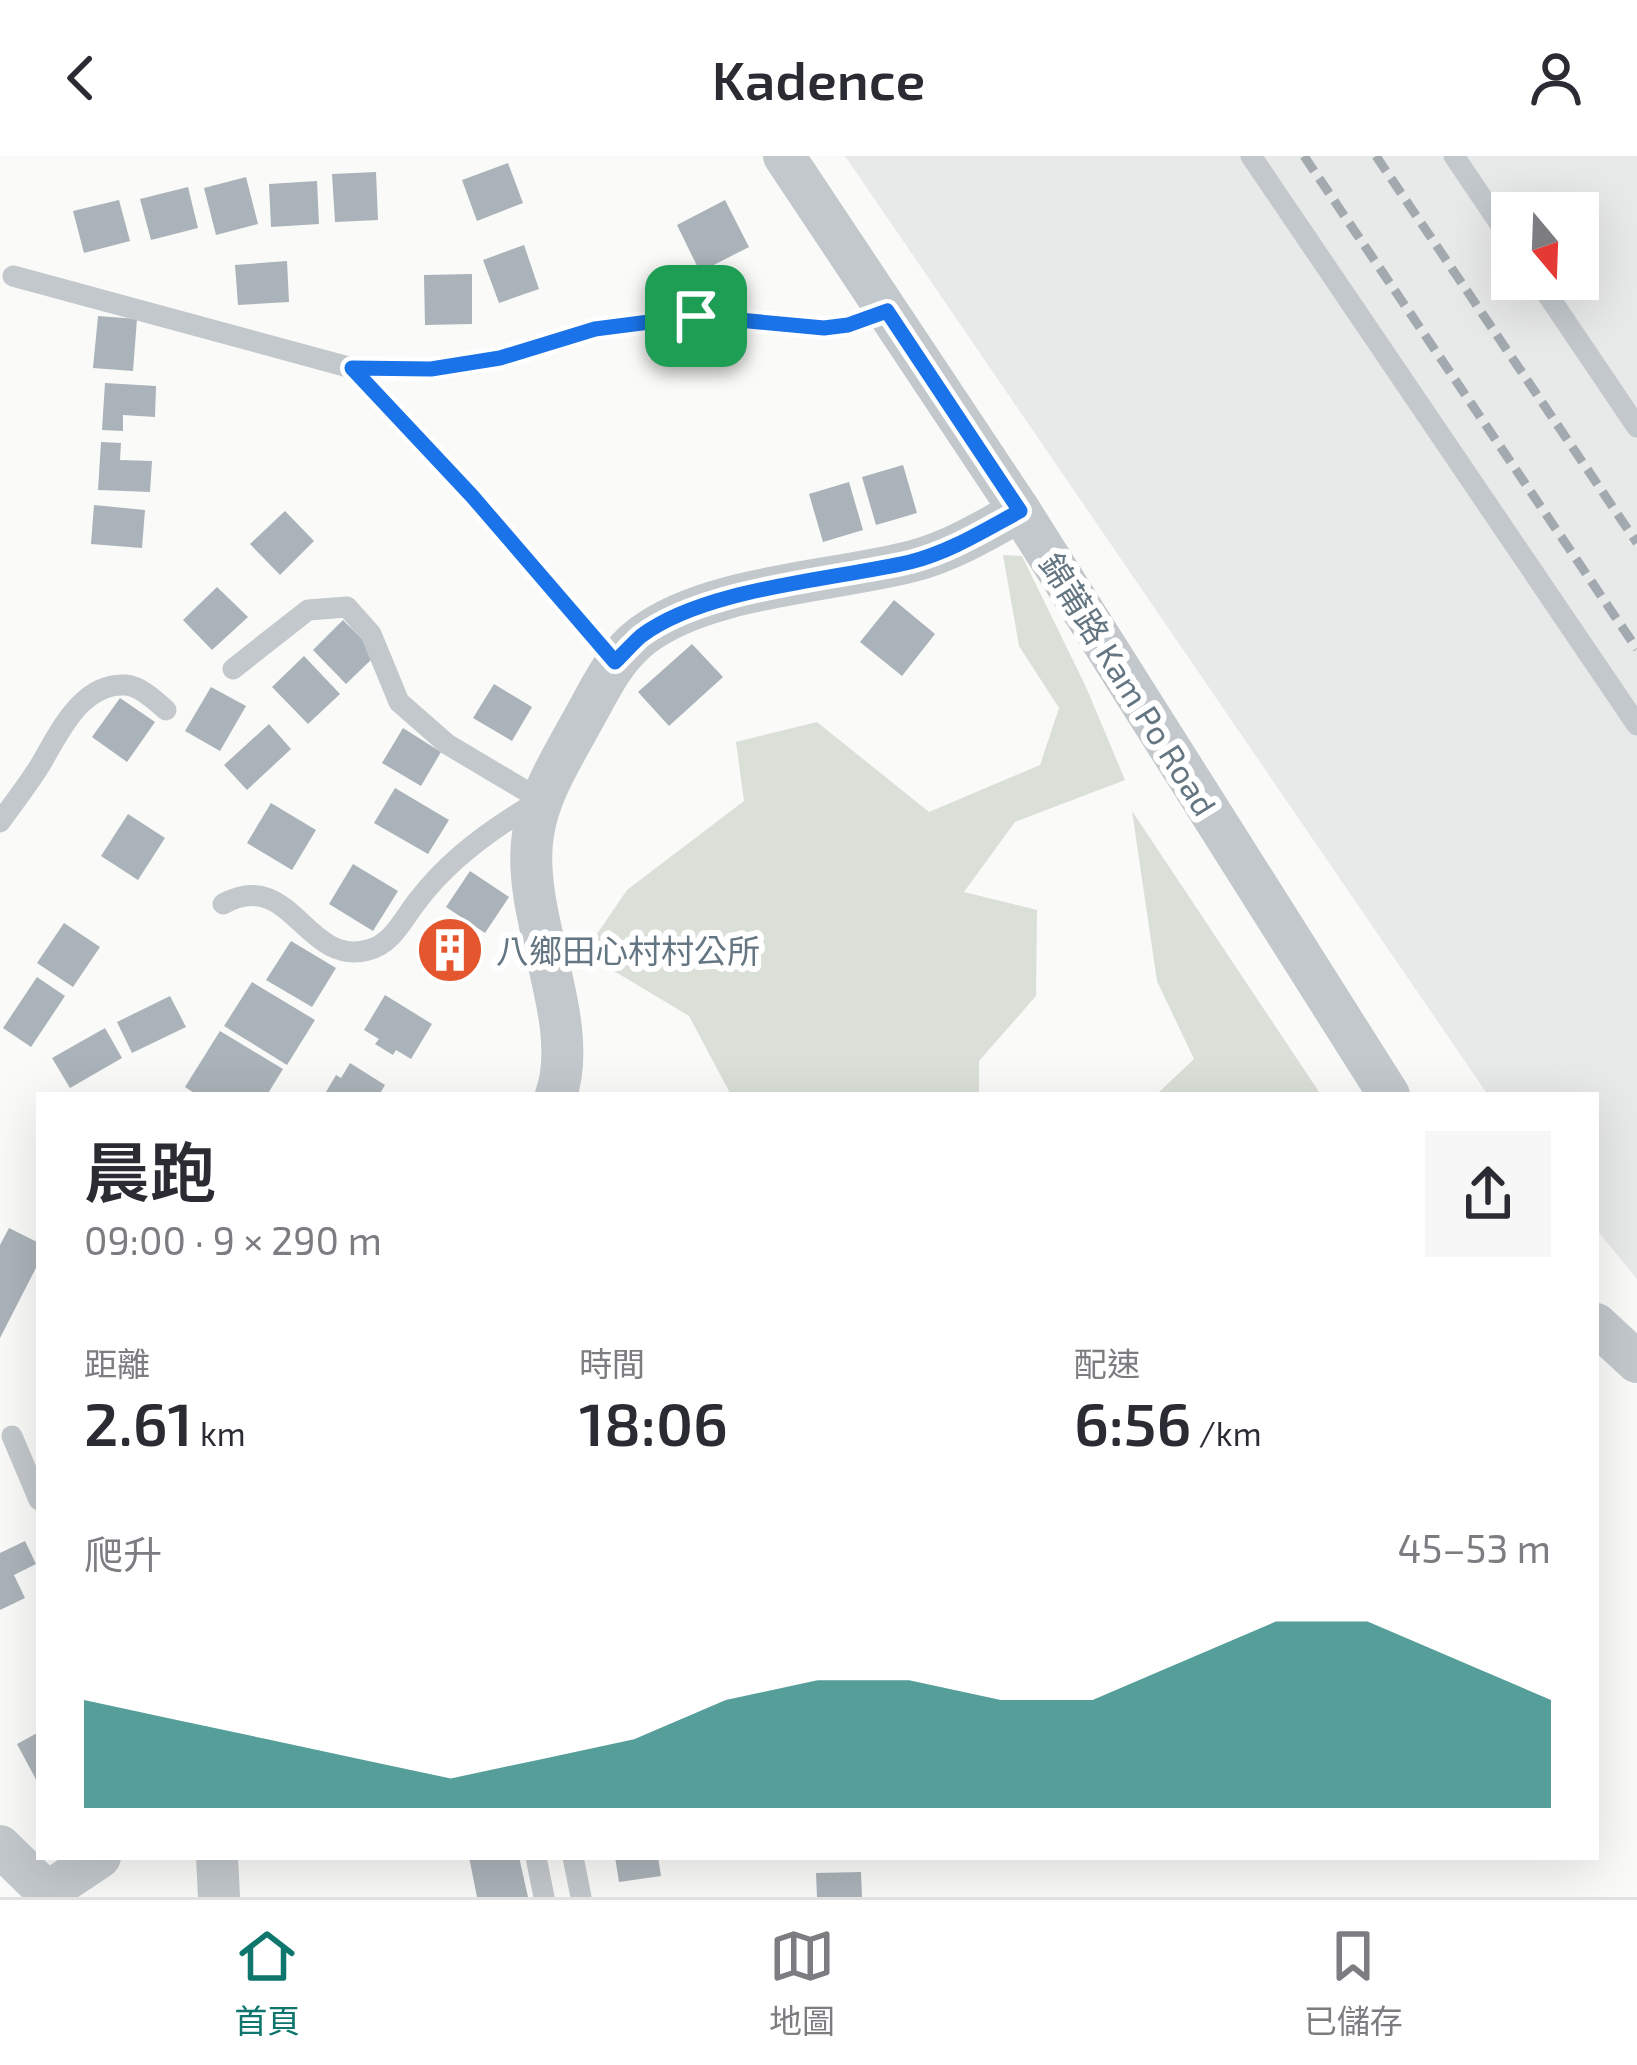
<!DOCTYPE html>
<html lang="zh-TW">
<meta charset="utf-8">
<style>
body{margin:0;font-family:"Exo 2","Noto Sans TC",sans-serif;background:#f7f7f7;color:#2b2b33;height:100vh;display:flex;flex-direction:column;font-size:45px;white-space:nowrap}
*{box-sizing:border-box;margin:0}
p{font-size:39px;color:#7c7c81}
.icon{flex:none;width:66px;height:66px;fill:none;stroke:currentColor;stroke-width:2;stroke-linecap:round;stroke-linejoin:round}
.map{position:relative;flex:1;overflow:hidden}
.details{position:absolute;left:36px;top:936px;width:1563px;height:768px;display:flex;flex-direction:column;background:#fff;border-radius:0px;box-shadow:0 12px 48px #0002}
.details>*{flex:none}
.needle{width:78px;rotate:161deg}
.controls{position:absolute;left:1491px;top:36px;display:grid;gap:24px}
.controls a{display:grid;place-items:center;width:108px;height:108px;border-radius:0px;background:#fff;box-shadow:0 12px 48px #0002;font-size:60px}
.pin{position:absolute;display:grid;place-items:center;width:102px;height:102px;color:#fff;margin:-51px;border-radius:24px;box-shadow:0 6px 18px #0006}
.round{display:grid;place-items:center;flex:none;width:126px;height:126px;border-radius:0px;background:#f7f7f7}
.headline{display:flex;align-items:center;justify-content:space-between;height:204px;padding:0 48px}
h1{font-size:66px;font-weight:600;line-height:90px}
.metrics{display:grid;grid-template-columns:repeat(3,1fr);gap:18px;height:204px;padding:12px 48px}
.metrics div{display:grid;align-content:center}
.metrics b{font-size:60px;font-weight:600}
.metrics small{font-size:33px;font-weight:400}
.metrics p{font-size:33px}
.chart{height:336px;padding:24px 48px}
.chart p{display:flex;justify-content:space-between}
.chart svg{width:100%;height:216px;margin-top:12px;fill:#0f766e;opacity:.7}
header{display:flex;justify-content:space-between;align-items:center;height:156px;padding:0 48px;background:#fff;font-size:54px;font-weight:600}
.dock{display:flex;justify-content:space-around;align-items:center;height:168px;border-top:3px solid #e1e1e2;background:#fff;font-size:33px;color:#7c7c81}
.dock a{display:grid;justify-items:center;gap:6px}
.dock .current{color:#0f766e}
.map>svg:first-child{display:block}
.built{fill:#e8e9e9;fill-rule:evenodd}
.green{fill:#dadfd7}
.building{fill:#aab3b9}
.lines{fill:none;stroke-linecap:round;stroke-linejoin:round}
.service{stroke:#c3c8cc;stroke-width:21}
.minor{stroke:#c3c8cc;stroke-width:42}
.rail{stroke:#a2aab0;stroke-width:9;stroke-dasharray:18 9;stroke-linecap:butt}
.route-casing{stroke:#fff;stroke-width:24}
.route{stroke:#1a73e8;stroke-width:15}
.labels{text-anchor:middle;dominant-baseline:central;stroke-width:12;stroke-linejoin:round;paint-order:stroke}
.street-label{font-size:33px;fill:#657683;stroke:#fff}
.poi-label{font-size:33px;fill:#657683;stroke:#fff;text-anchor:start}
</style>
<header><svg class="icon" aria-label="back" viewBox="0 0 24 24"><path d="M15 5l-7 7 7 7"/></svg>Kadence<svg class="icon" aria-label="person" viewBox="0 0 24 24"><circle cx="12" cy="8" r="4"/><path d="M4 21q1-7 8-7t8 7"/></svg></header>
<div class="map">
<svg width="1637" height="1741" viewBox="0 0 1637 1741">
<rect width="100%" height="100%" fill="#fafaf8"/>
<path class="built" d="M 845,0 L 1637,0 L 1637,1123 L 1596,1073 L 1596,939 L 1488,939 ZM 1512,57 L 1578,57 L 1578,123 L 1512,123 Z"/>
<g class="green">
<polygon points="1003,399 1022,400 1086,531 1125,624 1015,666 964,736 1037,754 1036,840 979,905 979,939 731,939 689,860 584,797 627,734 744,645 736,586 817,566 929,656 1040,609 1059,552 1019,490"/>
<polygon points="1132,655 1321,939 1156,939 1194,903 1157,825"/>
</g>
<g class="building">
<polygon points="508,7 523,47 477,65 462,24"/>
<polygon points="376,16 378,64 335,66 332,18"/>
<polygon points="246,21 258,68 216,79 204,32"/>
<polygon points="317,25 319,68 271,71 269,28"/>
<polygon points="188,31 198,72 151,84 140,43"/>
<polygon points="119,44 130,85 84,97 73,55"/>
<polygon points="725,44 749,91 700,116 677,69"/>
<polygon points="524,89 539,133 499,147 483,104"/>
<polygon points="287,105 289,146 238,149 235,109"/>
<polygon points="472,118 472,168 425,169 424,119"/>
<polygon points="98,160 137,163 133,215 93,212"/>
<polygon points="105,227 156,230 155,261 123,259 123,275 102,274"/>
<polygon points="101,286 121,287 120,304 152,305 150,336 98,334"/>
<polygon points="903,309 917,357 876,369 862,321"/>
<polygon points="849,326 863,374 823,386 809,338"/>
<polygon points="94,349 145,354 142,392 91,388"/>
<polygon points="285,355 314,385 280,419 250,388"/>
<polygon points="217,431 248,461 212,494 183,464"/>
<polygon points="894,444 935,478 902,520 860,486"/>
<polygon points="343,464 377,498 346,528 313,494"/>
<polygon points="692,488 723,521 669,570 638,536"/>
<polygon points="304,500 340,538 308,568 272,531"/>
<polygon points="494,528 532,551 512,585 473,562"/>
<polygon points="211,531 246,550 220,595 185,575"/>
<polygon points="120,542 155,566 127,606 92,581"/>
<polygon points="269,568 291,593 247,634 224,609"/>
<polygon points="403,572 441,596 421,630 382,607"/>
<polygon points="395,632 449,664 428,698 374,667"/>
<polygon points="271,647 316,674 292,714 247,687"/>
<polygon points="128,658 165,682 138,724 101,700"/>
<polygon points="353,708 398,735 373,775 329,748"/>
<polygon points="470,715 509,741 485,777 446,751"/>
<polygon points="441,763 481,788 459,825 418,800"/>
<polygon points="64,767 100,791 73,831 37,807"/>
<polygon points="291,785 336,812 312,851 266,824"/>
<polygon points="37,821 65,840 31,891 3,872"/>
<polygon points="252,826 315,864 287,909 224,870"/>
<polygon points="385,839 432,868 411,903 396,894 393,899 375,888 379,883 364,874"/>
<polygon points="170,840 186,871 132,897 117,866"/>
<polygon points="105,872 122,902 70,932 52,902"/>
<polygon points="220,875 283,913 267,939 197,939 185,931"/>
<polygon points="350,907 385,929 379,939 326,936 336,919 341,922"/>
<polygon points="9,1072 39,1087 39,1106 0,1182 0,1089"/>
<polygon points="25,1385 36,1408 14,1419 25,1442 0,1454 0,1397"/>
<polygon points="39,1576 39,1629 17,1588"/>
<polygon points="469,1701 519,1701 528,1741 477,1741"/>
<polygon points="615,1701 658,1701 661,1720 619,1726"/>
<polygon points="861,1716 862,1741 817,1741 816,1717"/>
</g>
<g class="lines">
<g class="service">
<polyline points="1251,0 1637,569"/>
<polyline points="1454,0 1512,86"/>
<polyline points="13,120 352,212 431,213 499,202 595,173 696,160 823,172 848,169 887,155"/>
<polyline points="1537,123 1637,271"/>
<polyline points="352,212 472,340 615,507"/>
<path d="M 0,666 C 13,648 27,630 39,611 C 58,580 80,526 126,529 C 140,530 156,545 166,554"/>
<path d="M 223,748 C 291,710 305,811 368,794 C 393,788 404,761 419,743 C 451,701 495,670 541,644 L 447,588 L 399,546 L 371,478 L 347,451 L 308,454 L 233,513"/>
<polyline points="12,1280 39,1344"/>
<polyline points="536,1701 544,1741"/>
<polyline points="573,1701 581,1741"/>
</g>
<g class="minor">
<polyline points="784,0 1020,355 1389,939"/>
<path d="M 556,939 C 582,864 520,759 533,678 C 539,638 561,604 580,569 C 598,538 612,503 642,480 C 707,430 833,426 913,405 C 951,395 986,374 1020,355"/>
<polyline points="1596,1168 1637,1206"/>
<polyline points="0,1690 52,1741"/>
<polyline points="217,1701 219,1741"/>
<polyline points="48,1736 100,1701"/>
</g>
<g class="rail">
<polyline points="1304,0 1637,493"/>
<polyline points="1376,0 1637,387"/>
</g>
</g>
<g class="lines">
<defs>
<path id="route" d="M 887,155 L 1020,355 C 985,374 950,396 910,406 C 832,424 705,432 641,480 C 632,488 623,498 615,506 L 472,340 L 352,212 L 431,213 L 500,202 L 595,173 L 696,160 L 824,172 L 848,169 Z"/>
</defs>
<use href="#route" class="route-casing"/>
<use href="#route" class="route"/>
</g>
<defs>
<symbol id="building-disc" viewBox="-11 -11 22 22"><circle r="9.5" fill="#e4572e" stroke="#fff"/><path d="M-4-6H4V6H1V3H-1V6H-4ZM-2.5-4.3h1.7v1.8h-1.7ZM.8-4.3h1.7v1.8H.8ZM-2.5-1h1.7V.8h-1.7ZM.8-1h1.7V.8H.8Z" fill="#fff"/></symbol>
</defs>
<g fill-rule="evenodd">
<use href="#building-disc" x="412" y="756" width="76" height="76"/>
</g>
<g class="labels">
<g class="street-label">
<text transform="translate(1129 528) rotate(58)">錦莆路 Kam Po Road</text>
</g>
<g class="poi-label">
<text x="496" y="794">八鄉田心村村公所</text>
</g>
</g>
</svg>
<div class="controls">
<a><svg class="needle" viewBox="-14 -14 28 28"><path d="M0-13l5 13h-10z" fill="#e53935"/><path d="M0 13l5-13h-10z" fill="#7c7c81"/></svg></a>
</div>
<div class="pin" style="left:696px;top:160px;background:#1e9e55"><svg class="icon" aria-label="arrive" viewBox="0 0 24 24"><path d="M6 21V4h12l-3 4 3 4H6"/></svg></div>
<section class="details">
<div class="headline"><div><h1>晨跑</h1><p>09:00 · 9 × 290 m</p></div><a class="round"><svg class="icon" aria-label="share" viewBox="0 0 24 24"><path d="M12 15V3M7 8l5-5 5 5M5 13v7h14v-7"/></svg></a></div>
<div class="metrics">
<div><p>距離</p><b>2.61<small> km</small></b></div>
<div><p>時間</p><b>18:06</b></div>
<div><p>配速</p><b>6:56<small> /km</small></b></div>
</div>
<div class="chart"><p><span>爬升</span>45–53 m</p>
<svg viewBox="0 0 160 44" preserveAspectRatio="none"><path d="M0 44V22L10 26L20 30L30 34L40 38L50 34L60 30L70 22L80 18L90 18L100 22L110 22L120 14L130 6L140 6L150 14L160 22V44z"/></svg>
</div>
</section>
</div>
<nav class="dock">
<a class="current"><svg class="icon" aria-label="home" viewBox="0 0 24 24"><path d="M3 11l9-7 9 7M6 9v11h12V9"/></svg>首頁</a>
<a><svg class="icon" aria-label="map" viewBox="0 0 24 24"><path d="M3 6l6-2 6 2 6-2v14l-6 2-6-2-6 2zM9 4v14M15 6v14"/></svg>地圖</a>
<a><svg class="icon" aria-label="saved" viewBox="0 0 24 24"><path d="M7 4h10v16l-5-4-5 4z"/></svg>已儲存</a>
</nav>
